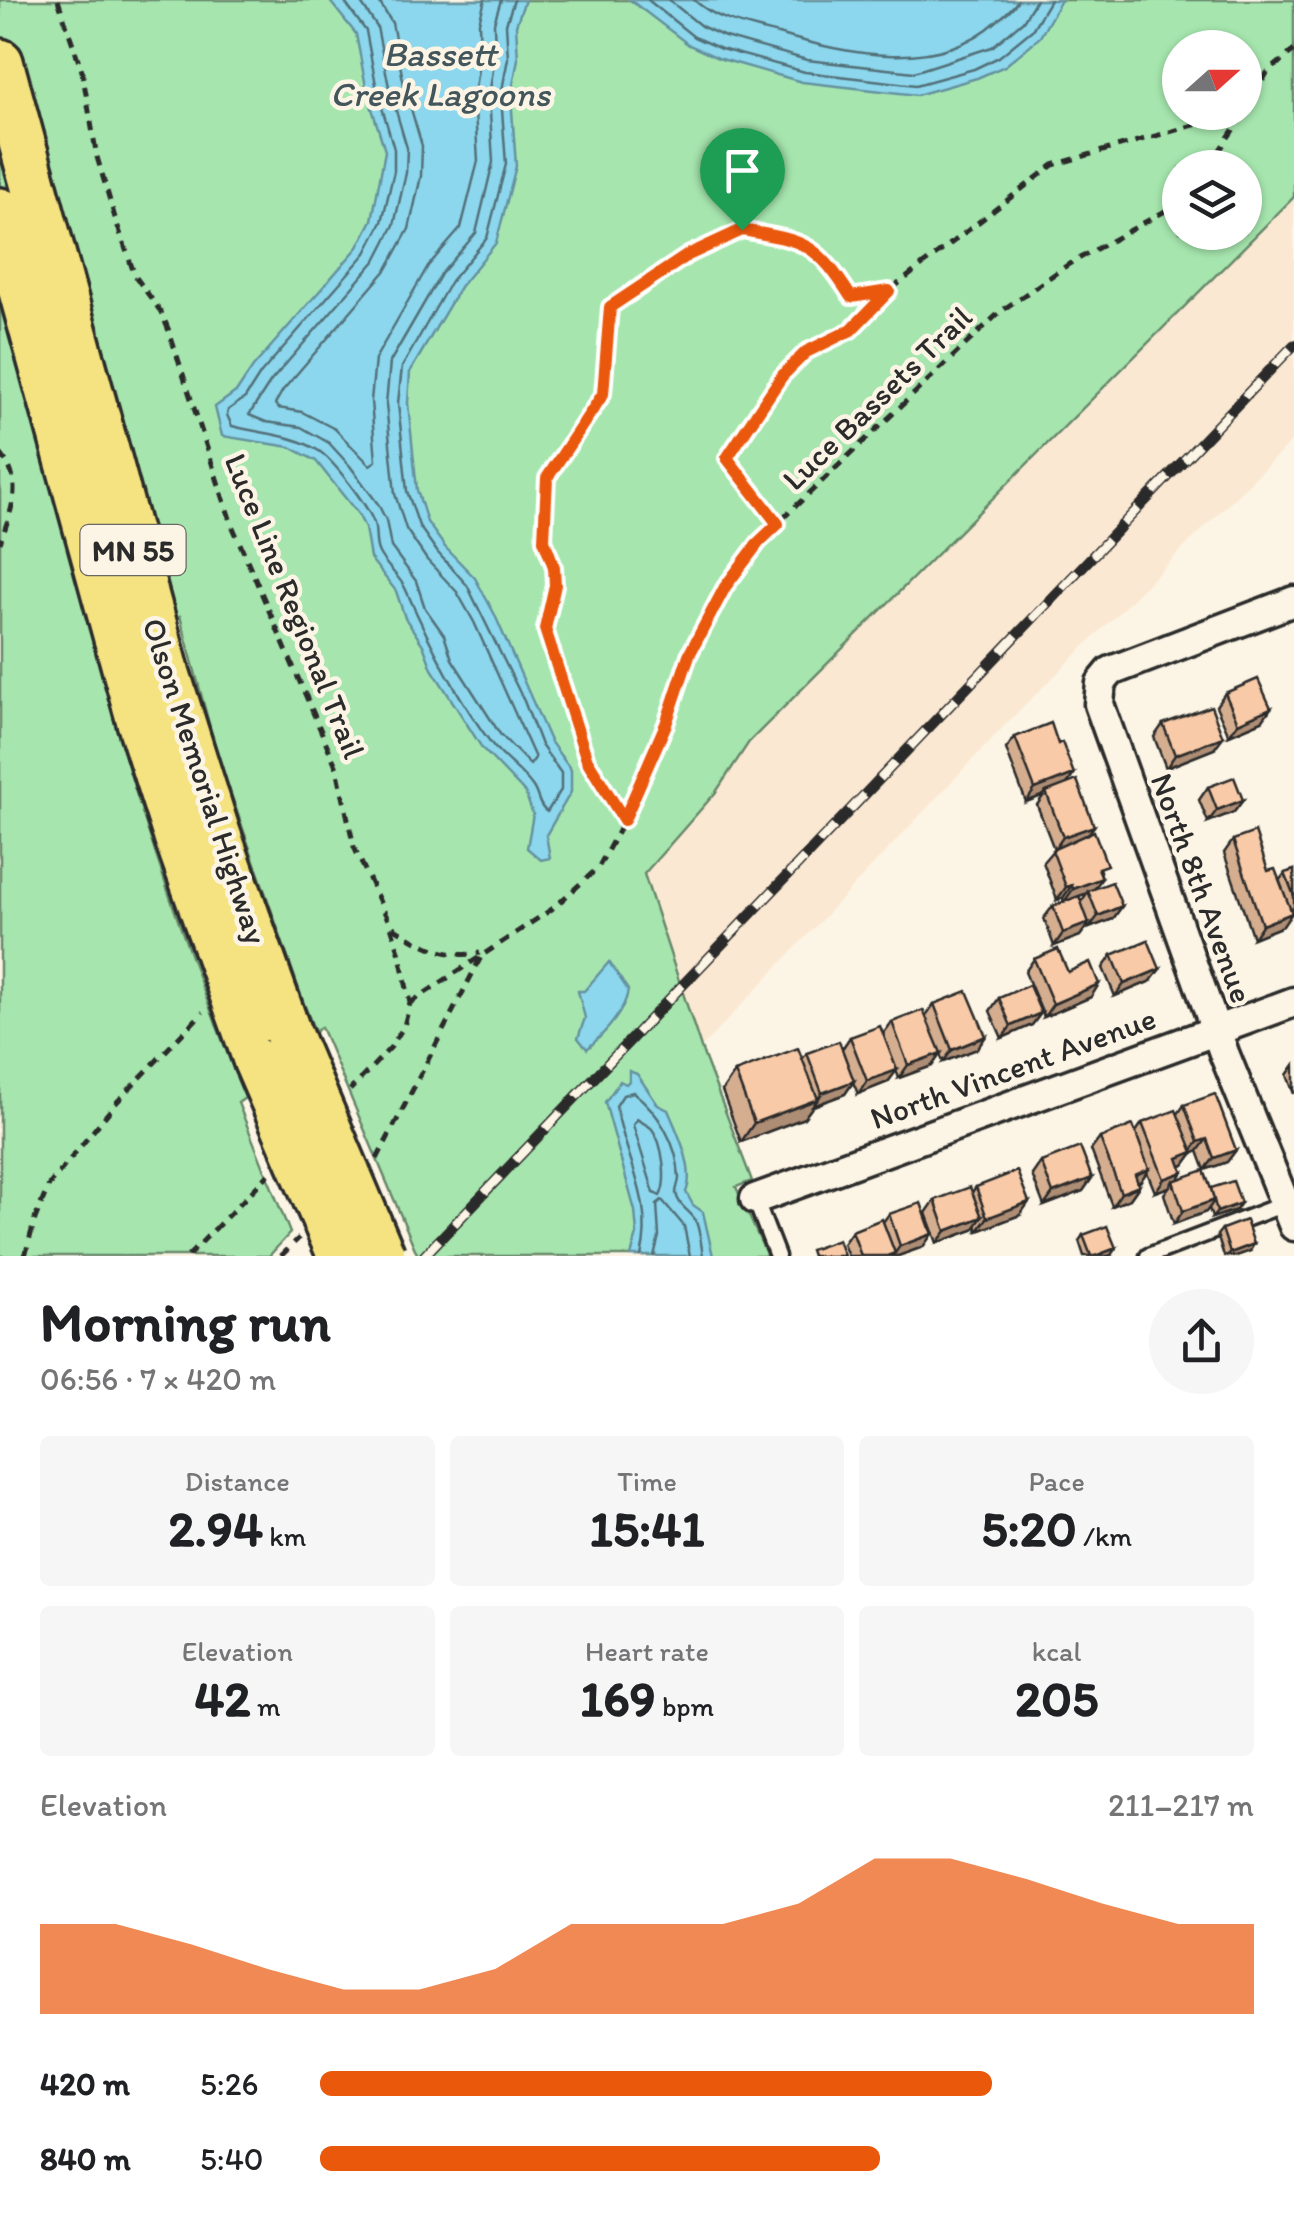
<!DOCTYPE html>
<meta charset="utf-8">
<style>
body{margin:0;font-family:Itim,sans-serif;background:#f6f6f6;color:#202124;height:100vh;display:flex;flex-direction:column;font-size:38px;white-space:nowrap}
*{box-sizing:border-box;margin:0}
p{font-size:32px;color:#757577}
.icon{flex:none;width:55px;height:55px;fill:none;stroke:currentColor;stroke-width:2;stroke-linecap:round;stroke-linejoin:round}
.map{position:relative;height:1256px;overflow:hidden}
.details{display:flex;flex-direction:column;background:#fff;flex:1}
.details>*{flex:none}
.needle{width:65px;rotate:69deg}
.fabs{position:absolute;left:1162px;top:30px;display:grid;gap:20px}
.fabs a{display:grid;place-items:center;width:100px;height:100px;border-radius:50%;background:#fff;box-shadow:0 2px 8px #0004;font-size:50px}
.pin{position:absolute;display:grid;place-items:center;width:85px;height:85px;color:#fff;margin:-102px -42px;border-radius:50% 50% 50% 0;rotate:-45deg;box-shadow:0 0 10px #0007}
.pin .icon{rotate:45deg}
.round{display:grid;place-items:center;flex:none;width:105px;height:105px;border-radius:52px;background:#f6f6f6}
.summary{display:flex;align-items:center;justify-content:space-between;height:170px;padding:0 40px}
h1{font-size:55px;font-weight:800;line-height:75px}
.stats{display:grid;grid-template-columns:repeat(3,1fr);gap:15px;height:170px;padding:10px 40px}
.stats div{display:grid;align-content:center;border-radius:10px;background:#f6f6f6;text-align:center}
.stats b{font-size:50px;font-weight:800}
.stats small{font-size:28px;font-weight:400}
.stats p{font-size:28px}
.chart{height:280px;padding:20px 40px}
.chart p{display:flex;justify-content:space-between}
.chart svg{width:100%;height:180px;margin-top:10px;fill:#ea580c;opacity:.7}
ul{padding:0 40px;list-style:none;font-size:32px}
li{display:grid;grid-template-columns:160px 120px 1fr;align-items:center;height:75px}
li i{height:25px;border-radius:12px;background:#ea580c}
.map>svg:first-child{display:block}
.built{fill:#fbe8d2}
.green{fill:#a6e6ae;stroke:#68886c;stroke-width:2.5;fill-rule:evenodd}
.water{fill:#8cd7ed;stroke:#65929f;stroke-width:2.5}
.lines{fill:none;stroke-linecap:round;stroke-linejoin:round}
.shore{stroke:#527079;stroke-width:2.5}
.lane-casing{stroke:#2b2b2b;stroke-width:21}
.street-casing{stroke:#2b2b2b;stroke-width:35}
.primary-casing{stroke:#2b2b2b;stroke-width:52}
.path{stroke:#2b2b2b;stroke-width:5;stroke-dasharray:10 8;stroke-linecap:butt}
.lane{stroke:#fcf5e5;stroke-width:14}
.street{stroke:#fcf5e5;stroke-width:28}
.primary{stroke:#f5e381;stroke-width:45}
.rail-casing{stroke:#2b2b2b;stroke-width:11}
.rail{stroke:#fcf5e5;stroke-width:8;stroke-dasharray:22;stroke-linecap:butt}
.primary-bridge-casing{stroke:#2b2b2b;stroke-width:52;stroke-linecap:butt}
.primary-bridge{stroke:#f5e381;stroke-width:45}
.wall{fill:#d5ae90;stroke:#2b2b2b;stroke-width:2.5;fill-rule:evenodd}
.shaded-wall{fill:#ae8d75;stroke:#2b2b2b;stroke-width:2.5}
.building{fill:#f8caa7;stroke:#2b2b2b;stroke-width:2.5}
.route-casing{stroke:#fff;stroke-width:20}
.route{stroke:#ea580c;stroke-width:12}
.labels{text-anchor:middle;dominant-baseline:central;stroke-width:9;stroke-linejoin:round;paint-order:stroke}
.shield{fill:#fcf5e5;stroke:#6a6863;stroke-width:2.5}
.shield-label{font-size:30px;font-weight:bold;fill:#2b2b2b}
.street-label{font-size:32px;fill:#2b2b2b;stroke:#fcf5e5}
.water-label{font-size:35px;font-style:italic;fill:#43565c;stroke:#fcf5e5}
</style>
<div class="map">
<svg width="1294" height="1256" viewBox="0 0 1294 1256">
<rect width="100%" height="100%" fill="#fcf5e5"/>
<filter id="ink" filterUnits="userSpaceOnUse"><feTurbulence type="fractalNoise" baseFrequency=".01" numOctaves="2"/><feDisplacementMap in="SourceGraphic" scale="20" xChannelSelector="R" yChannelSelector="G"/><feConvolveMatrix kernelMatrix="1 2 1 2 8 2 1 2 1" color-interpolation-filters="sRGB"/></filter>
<g filter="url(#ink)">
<polygon class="built" points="1294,197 1294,439 1007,723 701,1048 463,1256 418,1256 379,1168 716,792 749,742"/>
<path class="green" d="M 0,0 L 1294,0 L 1294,197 L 749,742 L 716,792 L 644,874 L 701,1048 L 752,1181 L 736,1187 L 767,1256 L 418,1256 L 321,1027 L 315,1032 L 304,1004 L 218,757 L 180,616 L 95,650 C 135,802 186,951 245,1098 L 238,1103 L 290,1233 L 269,1256 L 0,1256 ZM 1180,48 L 1245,48 L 1245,112 L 1180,112 ZM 1180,168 L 1245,168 L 1245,232 L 1180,232 Z"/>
<g class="water">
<polygon points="329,0 525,0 516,25 518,59 511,96 516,166 496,243 460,287 410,372 408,403 417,490 427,522 445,547 475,578 494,613 550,741 571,770 571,792 546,835 550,858 541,860 527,848 533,814 525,793 482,748 432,669 423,645 405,618 396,591 370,558 365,528 358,514 316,461 290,447 222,436 215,407 237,391 253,367 358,247 372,220 385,151 367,92 356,34"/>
<polygon points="630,0 1061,0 1040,37 1005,66 977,78 917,95 802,82 718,58 689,45"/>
<path d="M 609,962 L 628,990 C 625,1012 604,1034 587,1049 L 578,1038 L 585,1018 L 578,991 L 584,991 Z"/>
<path d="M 629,1071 L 637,1074 L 658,1105 L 668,1110 C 677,1131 696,1170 686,1192 L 693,1205 L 703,1212 L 713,1256 L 631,1256 L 637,1234 L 635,1211 L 605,1102 L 620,1081 L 626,1084 L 629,1081 Z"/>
</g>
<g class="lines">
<g class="shore">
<path d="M 343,0 L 366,31 L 377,90 L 394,149 L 394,171 L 382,222 L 366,253 L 261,373 L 245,398 L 228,410 L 227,415 L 232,426 C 262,434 293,434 319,451 C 334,461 368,506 374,523 C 377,533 374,544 379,553 C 386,567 400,576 406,590 C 428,640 457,698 491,743 C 503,759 521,770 533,787 C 539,796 538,806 547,812 L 561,790 L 561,773 L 541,745 L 524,701 L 467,585 L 438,553 L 419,526 L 407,491 L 398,403 L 402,367 L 451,281 L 487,238 L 506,164 L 501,96 L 508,58 L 506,24 L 514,0"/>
<polyline points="359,0 377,27 389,87 407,148 406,173 394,225 376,260 271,381 249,415 266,422 301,427 329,443 350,466 378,504 386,520 391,547 416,581 425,608 444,635 452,659 500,734 530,765 535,758 474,622 457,592 427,560 406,529 395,494 386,404 390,362 441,274 476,233 493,162 489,96 495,57 494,23 501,0"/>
<polyline points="378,0 392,23 404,85 422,146 421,176 409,229 387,269 283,390 275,404 278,408 302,412 335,429 370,465 376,461 371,401 375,359 428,266 461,228 478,161 474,95 480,56 479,22 485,0"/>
<polyline points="648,0 694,37 721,49 805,72 916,85 974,69 999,57 1032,30 1050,0"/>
<polyline points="669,0 701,26 725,37 807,60 914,72 992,47 1023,21 1036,0"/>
<path d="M 694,0 C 719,22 746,25 778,34 C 848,54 937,75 997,21 C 1005,14 1012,10 1018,0"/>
<path d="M 637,1119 C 639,1121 650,1126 652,1129 C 663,1143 668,1181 660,1196 L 654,1193 L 633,1125 Z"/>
<path d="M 641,1256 C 655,1202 625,1158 616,1106 L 623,1095 L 633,1092 C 658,1111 678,1144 679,1178 C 679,1183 676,1188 676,1193 C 678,1205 688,1210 694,1218 C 700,1227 701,1245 703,1256"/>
<polyline points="654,1256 659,1236 657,1204 662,1200 684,1226 690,1256"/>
</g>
<defs>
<g id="lane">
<polyline points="755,1199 777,1256"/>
<polyline points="1148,1256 1287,1203"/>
</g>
<g id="street">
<polyline points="1294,601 1111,671 1101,683 1099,704 1224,1053 1294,1226"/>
<polyline points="755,1199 1294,1002"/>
</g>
<g id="primary">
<polyline points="0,62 167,674 217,833 287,1031"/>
<polyline points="0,211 140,722 174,828 257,1062"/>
</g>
</defs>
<use href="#lane" class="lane-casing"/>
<use href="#street" class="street-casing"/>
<use href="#primary" class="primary-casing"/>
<g class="path">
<polyline points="58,0 82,71 97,157 115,218 135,276 161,312 169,331 232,525 337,768 354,847 391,926 399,951 410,1003 404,1026 391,1047 350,1090"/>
<polyline points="1245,112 1267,73 1294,50"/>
<polyline points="1208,168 1245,112"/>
<path d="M 0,453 C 25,483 11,510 0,543"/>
<polyline points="778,524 727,458 781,375 806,352 851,330 887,293"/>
<polyline points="624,820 587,760 545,629 555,585 554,567 544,539 547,478 603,394 610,307 688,255 742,230 796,239 827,259 851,297 889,291 1053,165 1240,112"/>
<path d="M 393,927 C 422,945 445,959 480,953"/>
<polyline points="410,1003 552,909 598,868 624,820 666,724 689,655 725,587 759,541 1001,311 1069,264 1167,210 1180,198"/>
<polyline points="377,1159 482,955"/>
<polyline points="25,1256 35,1219 49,1185 116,1103 203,1012"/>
<polyline points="188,1256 269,1174"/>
<polyline points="281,1256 299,1238"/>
</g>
<use href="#lane" class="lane"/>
<use href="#street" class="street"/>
<use href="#primary" class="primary"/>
<defs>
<polyline id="rail" points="424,1256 1294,345"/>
</defs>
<use href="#rail" class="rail-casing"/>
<use href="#rail" class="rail"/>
<defs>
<g id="primary-bridge">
<polyline points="287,1031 382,1256"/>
<polyline points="257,1062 341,1256"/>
</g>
</defs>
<use href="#primary-bridge" class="primary-bridge-casing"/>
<use href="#primary-bridge" class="primary-bridge"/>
</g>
<g class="wall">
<polygon points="1225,693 1262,721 1229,735 1216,706"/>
<polygon points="1163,724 1214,749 1166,768 1154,737"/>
<path d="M 1015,737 L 1058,744 L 1074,774 L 1067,784 L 1094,826 L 1088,834 L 1101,874 L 1095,888 L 1122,906 L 1113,919 L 1089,928 L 1088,925 L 1080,936 L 1054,946 L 1044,918 L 1053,906 L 1064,902 L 1063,898 L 1057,900 L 1043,862 L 1054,849 L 1037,805 L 1044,795 L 1026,802 L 1006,749 ZM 1087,893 L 1081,902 L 1076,897 Z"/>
<polygon points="1208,787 1243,800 1234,812 1208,822 1199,800"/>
<polygon points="1233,840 1279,881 1285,873 1294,870 1294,908 1290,909 1283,926 1253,938 1224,853"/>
<polygon points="1112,955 1151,981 1115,996 1103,968"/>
<polygon points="1034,959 1068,972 1091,997 1044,1017 1025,972"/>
<polygon points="999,998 1041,1013 1032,1025 1002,1038 990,1011"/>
<polygon points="934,1004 986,1036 977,1049 943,1062 940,1054 932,1066 899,1078 896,1070 888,1082 858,1094 853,1082 845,1094 813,1106 804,1118 741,1142 722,1091 735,1072 802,1059 807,1053 842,1049 850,1037 883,1034 892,1022 925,1017"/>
<polygon points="1294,1065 1294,1094 1287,1075"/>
<polygon points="1184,1105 1236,1150 1227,1162 1205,1170 1198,1151 1192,1154 1184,1165 1181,1166 1178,1179 1211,1188 1236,1210 1212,1218 1209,1208 1206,1212 1174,1224 1164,1194 1169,1187 1155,1192 1147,1172 1138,1183 1139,1186 1130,1199 1112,1206 1091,1150 1100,1138 1136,1132 1142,1123 1178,1114"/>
<polygon points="1041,1162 1092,1178 1083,1191 1044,1206 1032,1175"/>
<polygon points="976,1187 1020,1215 978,1231 976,1225 973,1230 937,1243 926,1213 935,1200 972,1192"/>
<polygon points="889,1214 923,1247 898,1256 848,1256 843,1244 852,1231 883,1222"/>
<polygon points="1222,1229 1250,1251 1236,1256 1224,1256 1217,1235"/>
<polygon points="1083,1235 1111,1255 1108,1256 1084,1256 1079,1241"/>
</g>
<g class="shaded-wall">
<polygon points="1271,708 1262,721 1229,735 1238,723"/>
<polygon points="1223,737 1214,749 1166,768 1175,755"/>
<polygon points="1074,774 1065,787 1046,792 1044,795 1026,802 1035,789"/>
<polygon points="1243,800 1234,812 1208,822 1217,810"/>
<polygon points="1094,826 1085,838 1054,850 1063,837"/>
<polygon points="1102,878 1093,891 1088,891 1087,893 1064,902 1073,889"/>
<polygon points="1072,885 1063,898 1057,900 1066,887"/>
<polygon points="1122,906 1113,919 1089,928 1098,916"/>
<polygon points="1292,913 1283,926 1253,938 1262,925"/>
<polygon points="1089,923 1080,936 1054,946 1063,933"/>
<polygon points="1160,969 1151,981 1115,996 1124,984"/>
<polygon points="1099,984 1091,997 1044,1017 1053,1004"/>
<polygon points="1041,1013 1032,1025 1002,1038 1011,1026"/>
<polygon points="986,1036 977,1049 943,1062 952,1050"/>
<polygon points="941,1053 932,1066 899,1078 908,1065"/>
<polygon points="897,1070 888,1082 858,1094 867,1081"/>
<polygon points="854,1081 845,1094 813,1106 822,1093"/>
<polygon points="818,1099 804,1118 741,1142 754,1123"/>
<polygon points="1207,1139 1198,1151 1192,1154 1184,1165 1169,1171 1178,1158 1190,1153 1198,1142"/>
<polygon points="1236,1150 1227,1162 1205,1170 1214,1158"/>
<polygon points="1149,1169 1140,1182 1126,1187 1135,1175"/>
<polygon points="1183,1172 1174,1185 1173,1181 1169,1187 1155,1192 1164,1179"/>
<polygon points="1092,1178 1083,1191 1044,1206 1053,1193"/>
<polygon points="1139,1186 1130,1199 1112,1206 1121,1193"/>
<polygon points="1215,1200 1206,1212 1174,1224 1183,1211"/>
<polygon points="1029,1202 1020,1215 978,1231 987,1218"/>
<polygon points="1241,1203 1236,1210 1212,1218 1217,1212"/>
<polygon points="982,1217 973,1230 937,1243 946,1231"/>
<polygon points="932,1234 923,1247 898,1256 887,1256 895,1253 900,1246"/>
<polygon points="1254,1244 1250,1251 1236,1256 1228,1256 1230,1253"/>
<polygon points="1116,1248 1111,1255 1108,1256 1095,1256"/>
</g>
<g class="building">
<polygon points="1258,679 1271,708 1238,723 1225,693"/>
<polygon points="1211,706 1223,737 1175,755 1163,724"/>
<polygon points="1051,723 1058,744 1062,742 1074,774 1035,789 1015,737"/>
<polygon points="1234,777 1243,800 1217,810 1208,787"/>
<polygon points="1077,780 1094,826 1063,837 1046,792"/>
<polygon points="1094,831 1107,865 1098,868 1102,878 1073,889 1072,885 1066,887 1052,850"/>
<polygon points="1255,832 1268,871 1275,869 1292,913 1262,925 1233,840"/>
<polygon points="1294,870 1294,896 1285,873"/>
<polygon points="1112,882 1122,906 1098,916 1088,891"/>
<polygon points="1079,896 1089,923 1063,933 1053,906"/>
<polygon points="1148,940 1160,969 1124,984 1112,955"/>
<polygon points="1058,949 1068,972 1090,962 1099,984 1053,1004 1034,959"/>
<polygon points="1029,985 1041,1013 1011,1026 999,998"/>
<polygon points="967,991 986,1036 952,1050 934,1004"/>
<polygon points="923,1010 941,1053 908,1065 892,1022"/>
<polygon points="880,1026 897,1070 867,1081 850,1037"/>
<polygon points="839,1041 854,1081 822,1093 807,1053"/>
<polygon points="798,1048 818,1099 754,1123 735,1072"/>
<polygon points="1215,1094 1236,1150 1214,1158 1207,1139 1198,1142 1184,1105"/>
<polygon points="1176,1110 1193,1152 1178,1158 1183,1172 1164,1179 1142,1123"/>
<polygon points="1133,1125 1149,1169 1135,1175 1139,1186 1121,1193 1100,1138"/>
<polygon points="1080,1147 1092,1178 1053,1193 1041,1162"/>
<polygon points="1204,1170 1215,1200 1183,1211 1173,1181"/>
<polygon points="1017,1171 1029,1202 987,1218 976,1187"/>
<polygon points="1233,1181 1241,1203 1217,1212 1211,1188"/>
<polygon points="970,1187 982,1217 946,1231 935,1200"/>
<polygon points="921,1203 932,1234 900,1246 889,1214"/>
<polygon points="882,1219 895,1253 887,1256 861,1256 852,1231"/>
<polygon points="1246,1220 1254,1244 1230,1253 1222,1229"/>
<polygon points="1107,1226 1116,1248 1095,1256 1091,1256 1083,1235"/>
<polygon points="838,1240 844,1256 812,1256 810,1250"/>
</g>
</g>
<g class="lines" filter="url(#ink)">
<defs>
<path id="route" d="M 742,230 C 805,241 816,242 851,297 L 889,291 L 851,330 L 806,352 L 782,376 L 727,458 L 778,524 L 759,542 L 725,587 L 689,655 L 666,724 L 624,820 L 587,760 L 545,629 L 555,585 L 554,567 L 544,540 L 547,478 L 603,394 L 610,307 L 688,255 Z"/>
</defs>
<use href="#route" class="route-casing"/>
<use href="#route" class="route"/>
</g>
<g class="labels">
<rect class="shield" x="80.5" y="525" width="105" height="50" rx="8"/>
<g class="shield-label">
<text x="133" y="550">MN 55</text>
</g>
<g class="street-label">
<text transform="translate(877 398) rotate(-44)">Luce Bassets Trail</text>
<text transform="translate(295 606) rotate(68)">Luce Line Regional Trail</text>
<text transform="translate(205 781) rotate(72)">Olson Memorial Highway</text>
<text transform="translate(1202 888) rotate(70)">North 8th Avenue</text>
<text transform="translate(1013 1068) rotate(-20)">North Vincent Avenue</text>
</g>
<g class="water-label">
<text x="440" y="54">Bassett<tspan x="440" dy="40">Creek Lagoons</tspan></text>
</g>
</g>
</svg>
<div class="fabs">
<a><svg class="needle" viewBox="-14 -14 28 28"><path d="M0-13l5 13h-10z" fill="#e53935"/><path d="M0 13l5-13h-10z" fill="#757577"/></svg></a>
<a><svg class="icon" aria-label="layers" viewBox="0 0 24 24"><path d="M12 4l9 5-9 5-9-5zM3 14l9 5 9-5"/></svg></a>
</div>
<div class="pin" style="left:742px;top:230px;background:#1e9e55"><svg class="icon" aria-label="arrive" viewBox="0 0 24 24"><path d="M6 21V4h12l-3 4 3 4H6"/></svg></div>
</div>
<section class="details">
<div class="summary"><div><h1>Morning run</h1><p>06:56 · 7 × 420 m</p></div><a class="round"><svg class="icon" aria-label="share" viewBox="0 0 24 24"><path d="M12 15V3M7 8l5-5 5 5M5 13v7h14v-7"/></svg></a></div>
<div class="stats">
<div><p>Distance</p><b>2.94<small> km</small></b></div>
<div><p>Time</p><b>15:41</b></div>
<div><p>Pace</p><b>5:20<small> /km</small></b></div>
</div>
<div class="stats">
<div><p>Elevation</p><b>42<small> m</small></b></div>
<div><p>Heart rate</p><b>169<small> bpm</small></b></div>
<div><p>kcal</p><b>205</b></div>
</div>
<div class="chart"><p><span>Elevation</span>211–217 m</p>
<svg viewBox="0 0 160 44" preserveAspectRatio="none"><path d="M0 44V22L10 22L20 27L30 33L40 38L50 38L60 33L70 22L80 22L90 22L100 17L110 6L120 6L130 11L140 17L150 22L160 22V44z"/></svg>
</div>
<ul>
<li><b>420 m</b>5:26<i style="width:72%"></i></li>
<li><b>840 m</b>5:40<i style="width:60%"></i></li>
</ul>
</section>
